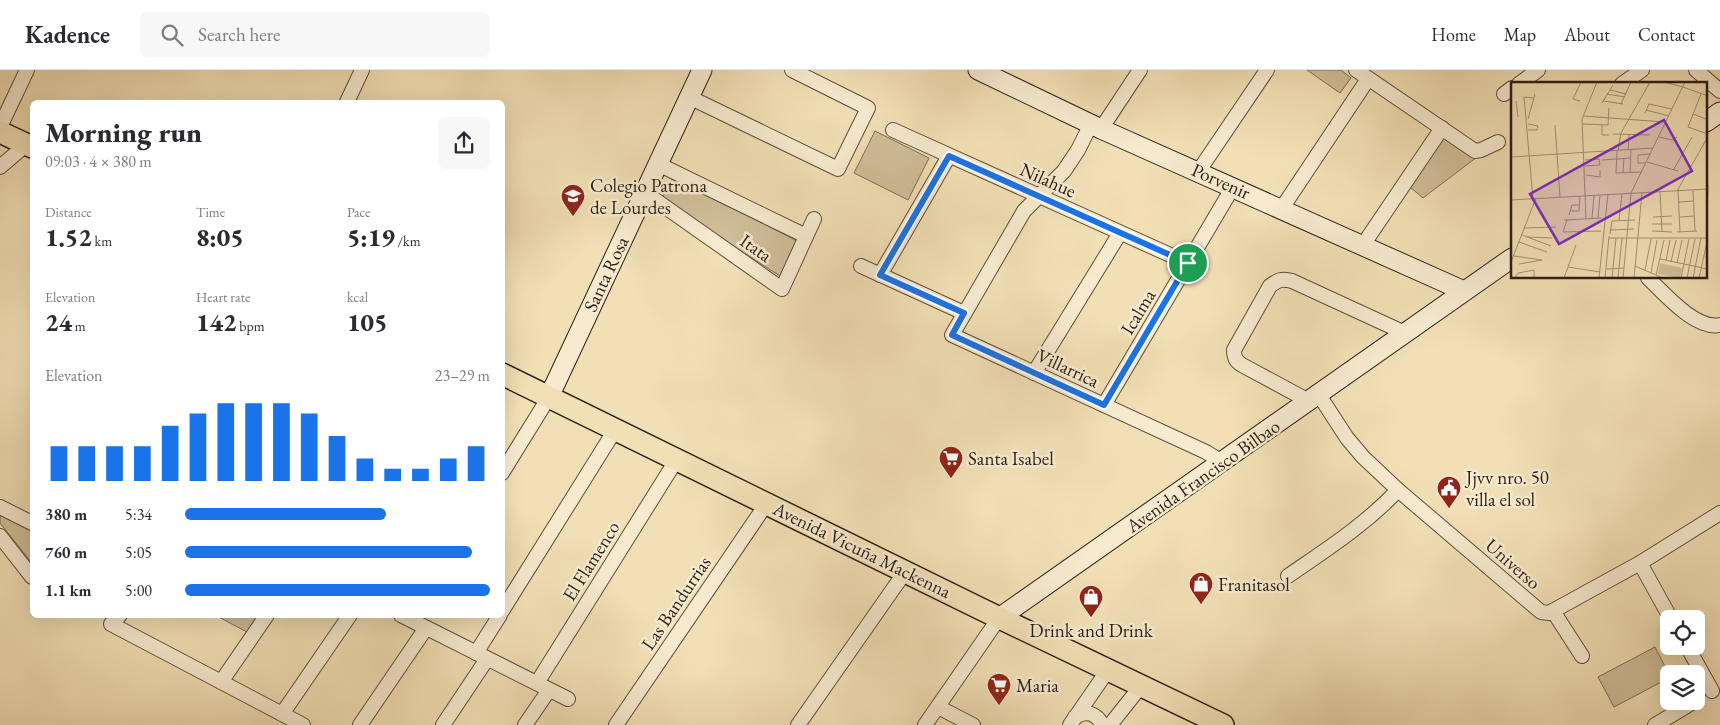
<!DOCTYPE html>
<meta charset="utf-8">
<style>
body{margin:0;font-family:"EB Garamond",serif;background:#f7f7f7;color:#2b2b33;height:100vh;display:flex;flex-direction:column;font-size:19px;white-space:nowrap}
*{box-sizing:border-box;margin:0}
p{font-size:16px;color:#7c7c81}
.icon{flex:none;width:28px;height:28px;fill:none;stroke:currentColor;stroke-width:2;stroke-linecap:round;stroke-linejoin:round}
.map{position:relative;flex:1;overflow:hidden}
.side{position:absolute;left:30px;top:30px;width:475px;height:518px;display:flex;flex-direction:column;background:#fff;border-radius:8px;box-shadow:0 5px 20px #0002}
.side>*{flex:none}
.tools{position:absolute;left:1660px;top:540px;display:grid;gap:10px}
.tools a{display:grid;place-items:center;width:45px;height:45px;border-radius:8px;background:#fff;box-shadow:0 5px 20px #0002;font-size:25px}
.pin{position:absolute;display:grid;place-items:center;width:42px;height:42px;color:#fff;margin:-21px;border:2px solid #fff;border-radius:50%;box-shadow:0 1px 5px #0007}
.round{display:grid;place-items:center;flex:none;width:52px;height:52px;border-radius:8px;background:#f7f7f7}
.headline{display:flex;align-items:center;justify-content:space-between;height:85px;padding:0 15px}
h1{font-size:28px;font-weight:800;line-height:38px}
.stats{display:grid;grid-template-columns:repeat(3,1fr);gap:8px;height:85px;padding:5px 15px}
.stats div{display:grid;align-content:center}
.stats b{font-size:25px;font-weight:800}
.stats small{font-size:14px;font-weight:400}
.stats p{font-size:14px}
.chart{height:140px;padding:10px 15px}
.chart p{display:flex;justify-content:space-between}
.chart svg{width:100%;height:90px;margin-top:5px;stroke:#1a73e8;stroke-width:6}
ul{padding:0 15px;list-style:none;font-size:16px}
li{display:grid;grid-template-columns:80px 60px 1fr;align-items:center;height:38px}
li i{height:12px;border-radius:6px;background:#1a73e8}
header{display:flex;align-items:center;gap:30px;box-sizing:border-box;height:70px;padding:0 25px;background:#fff;border-bottom:1px solid #e1e1e2}
header strong{font-size:24px}
nav{display:flex;gap:28px;margin-inline-start:auto;font-size:18px}
.search{width:350px;height:45px;background:#f7f7f7;display:flex;align-items:center;gap:12px;box-sizing:border-box;padding:0 18px;border-radius:8px;color:#7c7c81;font-size:19px}
.map>svg:first-child{display:block}
.green{fill:#d0be99;stroke:#7e6e56}
.lines{fill:none;stroke-linecap:round;stroke-linejoin:round}
.street-casing{stroke:#5e4f3b;stroke-width:16}
.secondary-casing{stroke:#2c1f12;stroke-width:21}
.primary-casing{stroke:#2c1f12;stroke-width:24}
.street{stroke:#f7eacf;stroke-width:14}
.secondary{stroke:#f7eacf;stroke-width:19}
.primary{stroke:#f2dfb5;stroke-width:21}
.route-casing{stroke:#fff;stroke-width:10}
.route{stroke:#1a73e8;stroke-width:6}
.labels{text-anchor:middle;dominant-baseline:central;stroke-width:5;stroke-linejoin:round;paint-order:stroke}
.street-label{font-size:19px;fill:#2c1f12;stroke:#f7eacf}
.poi-label{font-size:19px;fill:#2c1f12;stroke:#f7eacf;text-anchor:start}
.inset-road{fill:none;stroke:#a39274;stroke-width:1}
.view{fill:#7b2cbf;fill-opacity:0.15;stroke:#7b2cbf;stroke-width:2.5}
.inset-edge{fill:none;stroke:#2c1f12;stroke-width:2.5}
</style>
<header>
<strong>Kadence</strong>
<div class="search"><svg class="icon" aria-label="search" viewBox="0 0 24 24"><circle cx="10" cy="10" r="6"/><path d="M15 15l6 6"/></svg>Search here</div>
<nav><a>Home</a><a>Map</a><a>About</a><a>Contact</a></nav>
</header>
<div class="map">
<svg width="1720" height="655" viewBox="0 0 1720 655">
<rect width="100%" height="100%" fill="#f2dfb5"/>
<filter id="stains"><feTurbulence type="fractalNoise" baseFrequency=".004" numOctaves="4"/><feColorMatrix values="0 0 0 0 .2 0 0 0 0 .09 0 0 0 0 .02 0 0 0 .5 -.17"/></filter>
<radialGradient id="worn" r=".72"><stop offset=".6" stop-color="#630" stop-opacity="0"/><stop offset="1" stop-color="#630" stop-opacity=".3"/></radialGradient>
<g class="green">
<polygon points="1307,0 1341,0 1351,8 1340,23"/>
<polygon points="875,61 929,88 908,130 854,103"/>
<polygon points="1446,61 1477,87 1423,128 1410,117"/>
<polygon points="673,107 797,171 780,206 661,130"/>
<polygon points="0,445 32,461 32,490 31,492 0,453"/>
<polygon points="215,545 258,545 247,562"/>
<polygon points="1655,577 1669,604 1669,608 1614,637 1598,607"/>
</g>
<g class="lines">
<defs>
<g id="street">
<polyline points="1356,0 1475,81 1481,80 1498,72"/>
<polyline points="1696,0 1720,21"/>
<polyline points="1519,14 1538,0"/>
<polyline points="1622,14 1642,0"/>
<polyline points="1504,24 1512,18"/>
<polyline points="689,27 838,99 868,38 792,0"/>
<polyline points="347,32 362,0"/>
<polyline points="1091,54 1078,80 1064,101 1024,141 952,265 1206,382 1222,392"/>
<polyline points="0,57 27,0"/>
<polyline points="1101,59 1140,0"/>
<polyline points="893,60 1188,193"/>
<polyline points="658,94 806,166"/>
<polyline points="0,97 27,74"/>
<polyline points="1198,102 1267,0"/>
<polyline points="644,122 782,219 814,149"/>
<polyline points="1282,138 1368,9"/>
<polyline points="1363,175 1442,58"/>
<polyline points="861,196 964,243"/>
<polyline points="880,205 949,86"/>
<path d="M 1648,208 C 1664,223 1695,260 1720,255"/>
<polyline points="1034,303 1120,163"/>
<polyline points="1319,325 1347,368 1363,387 1398,420 1541,542 1549,543 1640,493 1720,443"/>
<path d="M 1309,331 L 1242,295 C 1236,291 1234,288 1234,280 L 1270,216 C 1278,210 1282,208 1292,211 L 1405,263"/>
<polyline points="1104,335 1233,117"/>
<polyline points="502,403 549,327"/>
<polyline points="0,437 32,453"/>
<polyline points="0,466 32,507"/>
<polyline points="1640,493 1671,549"/>
<path d="M 1288,506 C 1327,479 1365,455 1398,420"/>
<polyline points="502,541 615,360"/>
<polyline points="1553,541 1582,586"/>
<polyline points="120,545 111,554 303,655"/>
<polyline points="401,545 568,629"/>
<polyline points="1687,576 1712,621"/>
<polyline points="476,583 500,545"/>
<polyline points="221,612 267,545"/>
<polyline points="537,613 677,389"/>
<polyline points="938,637 973,655"/>
<polyline points="282,644 350,545"/>
<path d="M 1075,647 C 1086,640 1097,643 1102,655"/>
<polyline points="360,655 426,558"/>
<polyline points="443,655 487,589"/>
<polyline points="525,655 549,620"/>
<polyline points="616,655 767,433"/>
<polyline points="798,655 905,502"/>
<polyline points="925,655 999,548"/>
<polyline points="1070,655 1108,600"/>
<polyline points="1110,655 1141,616"/>
<polyline points="1655,655 1695,631"/>
</g>
<g id="secondary">
<polyline points="978,0 1101,59 1464,221"/>
<polyline points="1706,52 1720,42"/>
<polyline points="549,327 702,0"/>
<polyline points="999,548 1512,188"/>
</g>
<g id="primary">
<polyline points="0,62 32,77"/>
<polyline points="502,304 983,540 1223,655"/>
</g>
</defs>
<use href="#street" class="street-casing"/>
<use href="#secondary" class="secondary-casing"/>
<use href="#primary" class="primary-casing"/>
<use href="#street" class="street"/>
<use href="#secondary" class="secondary"/>
<use href="#primary" class="primary"/>
</g>
<g class="lines">
<defs>
<polygon id="route" points="949,86 1188,193 1104,335 952,265 964,243 880,205"/>
</defs>
<use href="#route" class="route-casing"/>
<use href="#route" class="route"/>
</g>
<defs>
<symbol id="school-pin" viewBox="-11 -11 22 30"><path d="M0 17L-7.5 6A9.5 9.5 0 1 1 7.5 6Z" fill="#8f2418" stroke="#f7eacf"/><path d="M0-5L7-2L0 1L-7-2ZM-4 1L0 2.5L4 1V4Q0 6-4 4Z" fill="#fff"/></symbol>
<symbol id="supermarket-pin" viewBox="-11 -11 22 30"><path d="M0 17L-7.5 6A9.5 9.5 0 1 1 7.5 6Z" fill="#8f2418" stroke="#f7eacf"/><path d="M-6-5.5h2.5l.6 2H6L4.5 2H-2.5L-4.4-4H-6ZM-1.5 3.2a1.3 1.3 0 1 0 .1 0ZM3 3.2a1.3 1.3 0 1 0 .1 0Z" fill="#fff"/></symbol>
<symbol id="civic-pin" viewBox="-11 -11 22 30"><path d="M0 17L-7.5 6A9.5 9.5 0 1 1 7.5 6Z" fill="#8f2418" stroke="#f7eacf"/><path d="M-.6-6.5H3V-4.5H.6V-3L4-1V1h2V6H-6V1h2V-1L-.6-3ZM-1.2 2.5V6h2.4V2.5Z" fill="#fff"/></symbol>
<symbol id="shop-pin" viewBox="-11 -11 22 30"><path d="M0 17L-7.5 6A9.5 9.5 0 1 1 7.5 6Z" fill="#8f2418" stroke="#f7eacf"/><path d="M-5-2.5h2.3a2.7 3.5 0 0 1 5.4 0H5L5.5 6h-11ZM-1.5-2.5h3a1.5 2.3 0 0 0-3 0Z" fill="#fff"/></symbol>
</defs>
<g fill-rule="evenodd">
<use href="#school-pin" x="559" y="112" width="28" height="38"/>
<use href="#supermarket-pin" x="937" y="374" width="28" height="38"/>
<use href="#civic-pin" x="1435" y="404" width="28" height="38"/>
<use href="#shop-pin" x="1187" y="500" width="28" height="38"/>
<use href="#shop-pin" x="1077" y="513" width="28" height="38"/>
<use href="#supermarket-pin" x="985" y="601" width="28" height="38"/>
</g>
<g class="labels">
<g class="street-label">
<text transform="translate(1048 110) rotate(24)">Nilahue</text>
<text transform="translate(1221 111) rotate(24)">Porvenir</text>
<text transform="translate(756 178) rotate(35)">Itata</text>
<text transform="translate(606 204) rotate(-65)">Santa Rosa</text>
<text transform="translate(1138 242) rotate(-59)">Icalma</text>
<text transform="translate(1068 298) rotate(25)">Villarrica</text>
<text transform="translate(1203 406) rotate(-35)">Avenida Francisco Bilbao</text>
<text transform="translate(862 480) rotate(26)">Avenida Vicuña Mackenna</text>
<text transform="translate(591 491) rotate(-58)">El Flamenco</text>
<text transform="translate(1513 494) rotate(41)">Universo</text>
<text transform="translate(676 533) rotate(-56)">Las Bandurrias</text>
</g>
<g class="poi-label">
<text x="590" y="115">Colegio Patrona<tspan x="590" dy="22">de Lourdes</tspan></text>
<text x="968" y="388">Santa Isabel</text>
<text x="1466" y="407">Jjvv nro. 50<tspan x="1466" dy="22">villa el sol</tspan></text>
<text x="1218" y="514">Franitasol</text>
<text x="1091" y="560" text-anchor="middle">Drink and Drink</text>
<text x="1016" y="615">Maria</text>
</g>
</g>
<g transform="translate(1511 12)">
<rect width="196" height="196" fill="#f2dfb5"/>
<path d="M 149,181 L 171,186 L 169,196 L 147,192 Z" fill="#d0be99"/>
<path class="inset-road" d="M 153,0 L 172,5M 172,5 L 197,14M 99,8 L 115,12M 96,12 L 114,15M 190,12 L 177,45 L 197,52M 5,19 L 7,35M 69,19 L 62,17 L 70,0M 92,19 L 112,22M 91,21 L 102,3M 110,22 L 120,0M 135,28 L 158,34M 134,31 L 138,22 L 161,27M 182,32 L 197,38M 72,34 L 154,40M 17,37 L 24,12M 17,42 L 27,44 L 26,48 L 17,48M 72,42 L 97,43 L 98,26M 44,43 L 49,115M 91,43 L 91,53 L 98,53M 102,52 L 139,53M 148,55 L 161,58 L 166,55M 117,68 L 118,53M 106,69 L 105,91 L 130,90M 107,69 L 110,51 L 139,0M 0,75 L 142,66M 74,78 L 88,77 L 89,83 L 74,84M 91,78 L 120,76M 136,80 L 167,89M 135,81 L 127,81 L 127,73 L 139,72M 163,87 L 181,55M 119,90 L 120,68M 112,91 L 113,76M 75,93 L 89,95 L 89,88M 167,108 L 169,150M 182,108 L 184,149M 166,109 L 195,58M 149,110 L 151,150M 120,111 L 174,0M 22,117 L 13,15 L 23,16M 0,118 L 197,107M 168,120 L 183,119M 59,129 L 68,129 L 69,114M 58,133 L 61,123 L 68,123M 142,135 L 161,134M 169,135 L 184,134M 81,136 L 83,113M 87,136 L 89,113M 75,137 L 71,37 L 86,0M 53,138 L 90,136M 56,138 L 52,150 L 90,149M 108,138 L 111,112M 141,142 L 161,142M 196,143 L 197,103M 13,146 L 45,145M 100,148 L 123,147M 141,149 L 161,150M 166,150 L 186,149M 99,152 L 101,139 L 124,138M 11,153 L 40,164M 16,155 L 41,156M 98,156 L 197,156M 8,160 L 36,170M 3,174 L 31,178 L 8,182M 149,177 L 197,187M 155,179 L 159,158M 0,180 L 25,116M 160,180 L 165,158M 166,181 L 171,158M 124,184 L 152,196M 57,185 L 89,190M 95,187 L 113,186M 134,188 L 140,157M 140,191 L 146,158M 145,193 L 153,158M 4,196 L 7,191 L 23,188 L 23,196M 53,196 L 65,163M 88,196 L 97,112M 94,196 L 98,154M 101,196 L 105,156M 107,196 L 111,156M 112,196 L 120,111M 123,196 L 131,111M 170,196 L 178,157M 176,196 L 184,157M 182,196 L 190,156M 188,196 L 197,156"/>
<path class="view" d="M 153,38 L 181,89 L 48,162 L 19,112 Z"/>
<rect width="196" height="196" class="inset-edge"/>
</g>
<rect width="100%" height="100%" filter="url(#stains)"/>
<rect width="100%" height="100%" fill="url(#worn)"/>
</svg>
<div class="tools">
<a><svg class="icon" aria-label="locate" viewBox="0 0 24 24"><circle cx="12" cy="12" r="6"/><path d="M12 2v4M12 18v4M2 12h4M18 12h4"/></svg></a>
<a><svg class="icon" aria-label="layers" viewBox="0 0 24 24"><path d="M12 4l9 5-9 5-9-5zM3 14l9 5 9-5"/></svg></a>
</div>
<div class="pin" style="left:1188px;top:193px;background:#1e9e55"><svg class="icon" aria-label="arrive" viewBox="0 0 24 24"><path d="M6 21V4h12l-3 4 3 4H6"/></svg></div>
<section class="side">
<div class="headline"><div><h1>Morning run</h1><p>09:03 · 4 × 380 m</p></div><a class="round"><svg class="icon" aria-label="share" viewBox="0 0 24 24"><path d="M12 15V3M7 8l5-5 5 5M5 13v7h14v-7"/></svg></a></div>
<div class="stats">
<div><p>Distance</p><b>1.52<small> km</small></b></div>
<div><p>Time</p><b>8:05</b></div>
<div><p>Pace</p><b>5:19<small> /km</small></b></div>
</div>
<div class="stats">
<div><p>Elevation</p><b>24<small> m</small></b></div>
<div><p>Heart rate</p><b>142<small> bpm</small></b></div>
<div><p>kcal</p><b>105</b></div>
</div>
<div class="chart"><p><span>Elevation</span>23–29 m</p>
<svg viewBox="0 0 160 44" preserveAspectRatio="none"><path d="M5 44V27M15 44V27M25 44V27M35 44V27M45 44V17M55 44V11M65 44V6M75 44V6M85 44V6M95 44V11M105 44V22M115 44V33M125 44V38M135 44V38M145 44V33M155 44V27"/></svg>
</div>
<ul>
<li><b>380 m</b>5:34<i style="width:66%"></i></li>
<li><b>760 m</b>5:05<i style="width:94%"></i></li>
<li><b>1.1 km</b>5:00<i style="width:100%"></i></li>
</ul>
</section>
</div>
